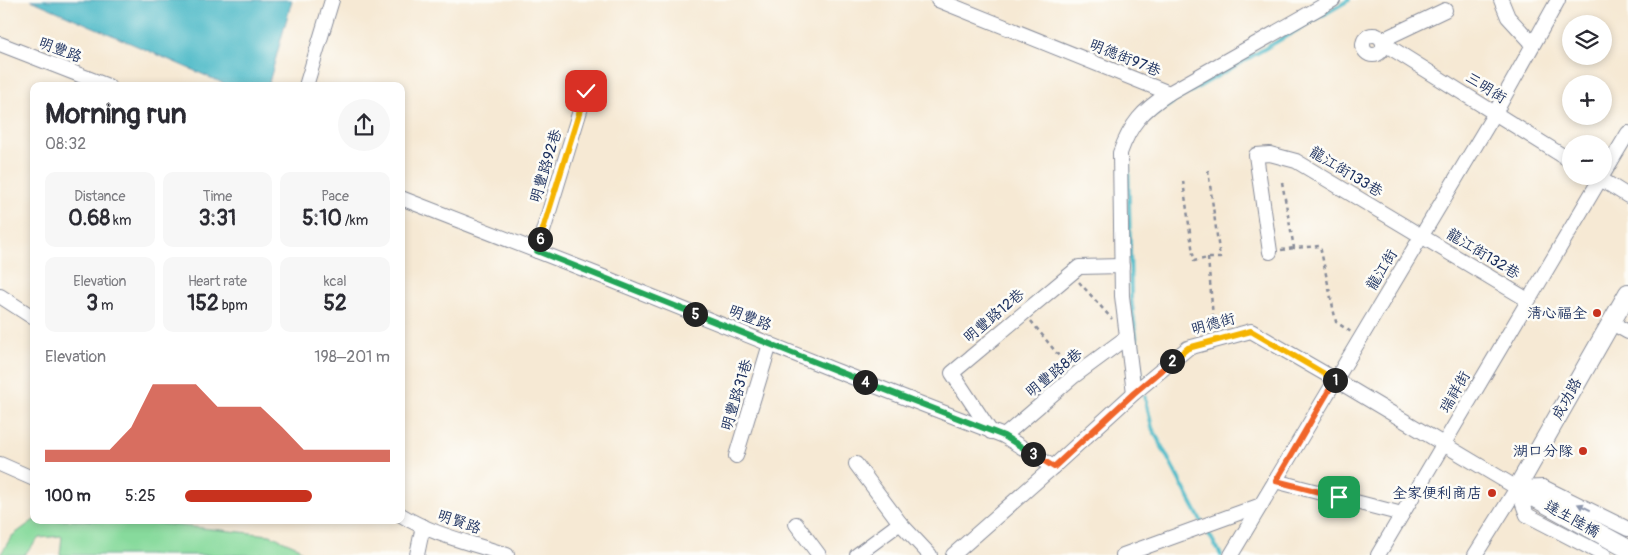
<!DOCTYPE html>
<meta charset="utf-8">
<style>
body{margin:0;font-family:Pangolin,"LXGW WenKai TC",sans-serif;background:#f7f7f7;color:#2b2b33;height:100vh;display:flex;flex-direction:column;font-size:19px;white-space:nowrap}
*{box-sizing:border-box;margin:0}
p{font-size:16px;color:#7c7c81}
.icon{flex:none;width:28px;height:28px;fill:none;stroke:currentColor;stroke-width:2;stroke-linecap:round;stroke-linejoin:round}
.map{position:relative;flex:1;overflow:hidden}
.drawer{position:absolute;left:30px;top:82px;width:375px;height:442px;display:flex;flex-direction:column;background:#fff;border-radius:10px;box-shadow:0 2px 8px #0003}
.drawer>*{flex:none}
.buttons{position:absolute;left:1562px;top:15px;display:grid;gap:10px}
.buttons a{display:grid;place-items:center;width:50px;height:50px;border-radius:50%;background:#fff;box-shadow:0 2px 8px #0003;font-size:25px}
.pin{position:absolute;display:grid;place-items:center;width:42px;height:42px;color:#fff;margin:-21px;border-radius:10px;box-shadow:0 2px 8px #0006}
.km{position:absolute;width:25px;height:25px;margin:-12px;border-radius:50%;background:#222;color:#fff;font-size:14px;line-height:25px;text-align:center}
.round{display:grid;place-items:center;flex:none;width:52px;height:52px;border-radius:26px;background:#f7f7f7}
.headline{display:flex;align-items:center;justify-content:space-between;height:85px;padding:0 15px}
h1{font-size:28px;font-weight:800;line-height:38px}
.metrics{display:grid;grid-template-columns:repeat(3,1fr);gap:8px;height:85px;padding:5px 15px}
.metrics div{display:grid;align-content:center;border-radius:10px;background:#f7f7f7;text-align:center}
.metrics b{font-size:21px;font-weight:800}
.metrics small{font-size:14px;font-weight:400}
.metrics p{font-size:14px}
.chart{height:140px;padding:10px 15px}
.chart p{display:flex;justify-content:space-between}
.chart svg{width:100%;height:90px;margin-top:5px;fill:#c8321e;opacity:.7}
ul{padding:0 15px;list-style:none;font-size:16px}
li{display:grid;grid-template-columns:80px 60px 1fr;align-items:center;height:38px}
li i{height:12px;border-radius:6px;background:#c8321e}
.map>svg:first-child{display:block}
.green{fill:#87da9c;stroke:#51847d}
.water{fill:#4dbac8;stroke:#347493}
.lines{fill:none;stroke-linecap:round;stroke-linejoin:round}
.stream{stroke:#4dbac8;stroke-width:4}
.minor-casing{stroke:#888c99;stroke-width:16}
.major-casing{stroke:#888c99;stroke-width:20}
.path{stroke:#888c99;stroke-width:2.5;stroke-dasharray:4 4;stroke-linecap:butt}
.minor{stroke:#fff;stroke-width:14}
.major{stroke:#fff;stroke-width:18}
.oneway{fill:#8d97ae}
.split-1-casing{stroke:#fff;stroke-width:10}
.split-2-casing{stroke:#fff;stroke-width:10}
.split-3-casing{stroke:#fff;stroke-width:10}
.split-4-casing{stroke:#fff;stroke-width:10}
.split-5-casing{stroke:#fff;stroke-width:10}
.split-6-casing{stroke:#fff;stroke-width:10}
.split-7-casing{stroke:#fff;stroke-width:10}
.split-1{stroke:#f0652b;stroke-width:6}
.split-2{stroke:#f5b400;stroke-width:6}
.split-3{stroke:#f0652b;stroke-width:6}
.split-4{stroke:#22a559;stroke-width:6}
.split-5{stroke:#22a559;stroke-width:6}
.split-6{stroke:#22a559;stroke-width:6}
.split-7{stroke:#f5b400;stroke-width:6}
.poi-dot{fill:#c8321e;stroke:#fdfcf7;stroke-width:2}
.labels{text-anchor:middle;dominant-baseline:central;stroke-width:5;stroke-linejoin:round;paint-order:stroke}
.street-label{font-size:15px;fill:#1b2f5e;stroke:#fdfcf7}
.poi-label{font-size:15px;fill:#1b2f5e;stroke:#fdfcf7;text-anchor:end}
</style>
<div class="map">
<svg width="1628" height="555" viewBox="0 0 1628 555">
<rect width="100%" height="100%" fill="#fdfcf7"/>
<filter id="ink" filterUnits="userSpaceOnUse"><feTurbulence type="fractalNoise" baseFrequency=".02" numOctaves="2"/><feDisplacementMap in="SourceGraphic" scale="10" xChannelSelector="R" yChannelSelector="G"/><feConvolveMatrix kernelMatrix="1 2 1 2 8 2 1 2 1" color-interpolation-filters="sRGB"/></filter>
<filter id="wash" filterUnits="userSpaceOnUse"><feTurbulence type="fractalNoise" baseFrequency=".0096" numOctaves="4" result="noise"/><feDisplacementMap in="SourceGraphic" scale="20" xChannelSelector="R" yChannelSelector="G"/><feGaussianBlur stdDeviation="1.12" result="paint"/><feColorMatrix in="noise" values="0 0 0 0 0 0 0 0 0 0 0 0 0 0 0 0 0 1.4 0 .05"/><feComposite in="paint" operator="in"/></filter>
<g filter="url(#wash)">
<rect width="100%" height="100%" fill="#f6e9d4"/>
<polygon class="green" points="34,520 135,521 270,535 298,547 303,555 264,555 261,553 260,555 60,555 62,536 39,538 24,555 0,555 12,536"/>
<polygon class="water" points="31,0 292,0 268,86 240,86 225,84"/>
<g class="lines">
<g class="stream">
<polyline points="1143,123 1176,100 1349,0"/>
<polyline points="1128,151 1131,298 1141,375"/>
<polyline points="1145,396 1152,428 1202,523"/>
<polyline points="1206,529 1221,555"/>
</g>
</g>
</g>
<g filter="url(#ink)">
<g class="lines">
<defs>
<g id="minor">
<polyline points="938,0 1169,93"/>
<polyline points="1501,0 1508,17 1533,44"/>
<circle cx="1373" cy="45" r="10"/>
<polyline points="1382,40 1445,10"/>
<polyline points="1383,43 1571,161"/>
<polyline points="0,44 108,86"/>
<polyline points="306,86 332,0"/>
<polyline points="1604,173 1628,133"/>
<polyline points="1596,176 1628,196"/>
<polyline points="401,198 596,274 834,370 1004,436 1053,467"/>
<polyline points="537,251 586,91"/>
<polyline points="1270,252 1256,155 1270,154 1296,161 1528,300"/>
<polyline points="0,296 34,318"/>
<polyline points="1610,322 1628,332"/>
<path d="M 1134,393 L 1122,296 L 1120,153 C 1131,123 1142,111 1169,93 L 1333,0"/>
<polyline points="991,432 952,373 1079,267 1122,266"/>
<polyline points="1004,436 1074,376 1127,337"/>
<polyline points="736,456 770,344"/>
<polyline points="0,464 34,479"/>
<polyline points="856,464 900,523"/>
<polyline points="1275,481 1402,514"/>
<polyline points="1517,488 1543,487 1628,529"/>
<polyline points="1517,488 1527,515 1604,555"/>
<path d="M 401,515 C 433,535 472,543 507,555"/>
<polyline points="796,524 819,555"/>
<polyline points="417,555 423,526"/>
<polyline points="857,555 900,523 930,555"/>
<polyline points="953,555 1053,467 1134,393 1188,348 1251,331 1336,380 1517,488"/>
<polyline points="1123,555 1261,505"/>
<polyline points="1231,555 1495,113 1558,0"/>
<polyline points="1378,555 1602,176"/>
<polyline points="1475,555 1517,488"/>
</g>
<polyline id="major" points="1628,293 1517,488 1628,549"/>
</defs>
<use href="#minor" class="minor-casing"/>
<use href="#major" class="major-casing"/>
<g class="path">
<polyline points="1183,181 1194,261 1208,258 1220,258 1208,170"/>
<polyline points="1282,182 1294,248 1320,246 1336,322 1351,332"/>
<polyline points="1281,250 1294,248"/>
<polyline points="1208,258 1214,329"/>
<polyline points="1079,282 1112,319"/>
<polyline points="1031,321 1067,366"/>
</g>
<use href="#minor" class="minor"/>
<use href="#major" class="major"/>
</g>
<defs><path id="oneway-solid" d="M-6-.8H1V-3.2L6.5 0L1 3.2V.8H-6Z" transform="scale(1.25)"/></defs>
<use class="oneway" href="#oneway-solid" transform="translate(1584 507) rotate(-154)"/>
</g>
<g class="lines" filter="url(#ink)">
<defs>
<polyline id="split-1" points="1335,380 1276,481 1339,497"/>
<polyline id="split-2" points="1172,361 1188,348 1251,331 1335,380"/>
<polyline id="split-3" points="1033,454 1054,467 1134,393 1172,361"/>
<polyline id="split-4" points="865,382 1004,436 1033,454"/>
<polyline id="split-5" points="695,314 865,382"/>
<polyline id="split-6" points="540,239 537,251 695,314"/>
<polyline id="split-7" points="540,239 586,91"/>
</defs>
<use href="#split-1" class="split-1-casing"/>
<use href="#split-2" class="split-2-casing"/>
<use href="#split-3" class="split-3-casing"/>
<use href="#split-4" class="split-4-casing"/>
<use href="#split-5" class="split-5-casing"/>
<use href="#split-6" class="split-6-casing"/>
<use href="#split-7" class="split-7-casing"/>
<use href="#split-1" class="split-1"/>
<use href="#split-2" class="split-2"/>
<use href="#split-3" class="split-3"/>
<use href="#split-4" class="split-4"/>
<use href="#split-5" class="split-5"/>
<use href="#split-6" class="split-6"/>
<use href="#split-7" class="split-7"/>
</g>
<g class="poi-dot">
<circle cx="1597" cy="313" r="5"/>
<circle cx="1583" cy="451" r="5"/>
<circle cx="1492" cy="493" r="5"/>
</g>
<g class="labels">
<g class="street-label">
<text transform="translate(60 50) rotate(21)">明豐路</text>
<text transform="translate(1125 58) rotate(22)">明德街97巷</text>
<text transform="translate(1486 88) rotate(32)">三明街</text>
<text transform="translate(546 166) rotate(-73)">明豐路92巷</text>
<text transform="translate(1346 172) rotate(31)">龍江街133巷</text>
<text transform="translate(1483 254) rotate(31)">龍江街132巷</text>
<text transform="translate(1382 270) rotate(-59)">龍江街</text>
<text transform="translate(994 316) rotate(-40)">明豐路12巷</text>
<text transform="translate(750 318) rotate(22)">明豐路</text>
<text transform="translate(1213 324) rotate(-15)">明德街</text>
<text transform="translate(1054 373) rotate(-39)">明豐路8巷</text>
<text transform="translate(1455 392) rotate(-60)">瑞祥街</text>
<text transform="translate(737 395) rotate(-73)">明豐路31巷</text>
<text transform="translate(1567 399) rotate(-61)">成功路</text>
<text transform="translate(1572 519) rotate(29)">達生陸橋</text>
<text transform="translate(459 522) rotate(19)">明賢路</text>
</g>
<g class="poi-label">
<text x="1587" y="313">清心福全</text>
<text x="1573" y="451">湖口分隊</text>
<text x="1482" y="493">全家便利商店</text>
</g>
</g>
</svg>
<div class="buttons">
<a><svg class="icon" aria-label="layers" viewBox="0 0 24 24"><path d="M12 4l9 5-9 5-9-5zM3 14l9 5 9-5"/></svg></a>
<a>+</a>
<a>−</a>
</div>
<div class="pin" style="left:1339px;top:497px;background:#1e9e55"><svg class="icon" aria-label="arrive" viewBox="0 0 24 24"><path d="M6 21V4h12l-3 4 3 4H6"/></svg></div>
<div class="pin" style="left:586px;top:91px;background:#d93025"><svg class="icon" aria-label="check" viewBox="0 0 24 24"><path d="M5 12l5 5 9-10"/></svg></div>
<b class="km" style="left:1335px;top:380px">1</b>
<b class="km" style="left:1172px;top:361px">2</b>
<b class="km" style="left:1033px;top:454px">3</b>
<b class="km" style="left:865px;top:382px">4</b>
<b class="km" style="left:695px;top:314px">5</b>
<b class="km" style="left:540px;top:239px">6</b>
<section class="drawer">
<div class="headline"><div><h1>Morning run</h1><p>08:32</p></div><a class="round"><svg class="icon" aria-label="share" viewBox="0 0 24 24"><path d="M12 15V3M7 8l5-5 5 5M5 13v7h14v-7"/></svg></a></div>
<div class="metrics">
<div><p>Distance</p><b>0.68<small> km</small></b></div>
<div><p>Time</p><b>3:31</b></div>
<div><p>Pace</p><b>5:10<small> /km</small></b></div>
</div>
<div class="metrics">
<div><p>Elevation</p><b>3<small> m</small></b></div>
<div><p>Heart rate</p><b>152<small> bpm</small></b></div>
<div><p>kcal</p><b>52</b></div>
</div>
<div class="chart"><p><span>Elevation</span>198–201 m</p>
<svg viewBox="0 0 160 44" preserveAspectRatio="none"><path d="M0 44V38L10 38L20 38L30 38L40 27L50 6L60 6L70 6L80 17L90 17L100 17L110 27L120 38L130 38L140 38L150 38L160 38V44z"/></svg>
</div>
<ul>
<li><b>100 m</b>5:25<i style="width:62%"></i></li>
</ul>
</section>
</div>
